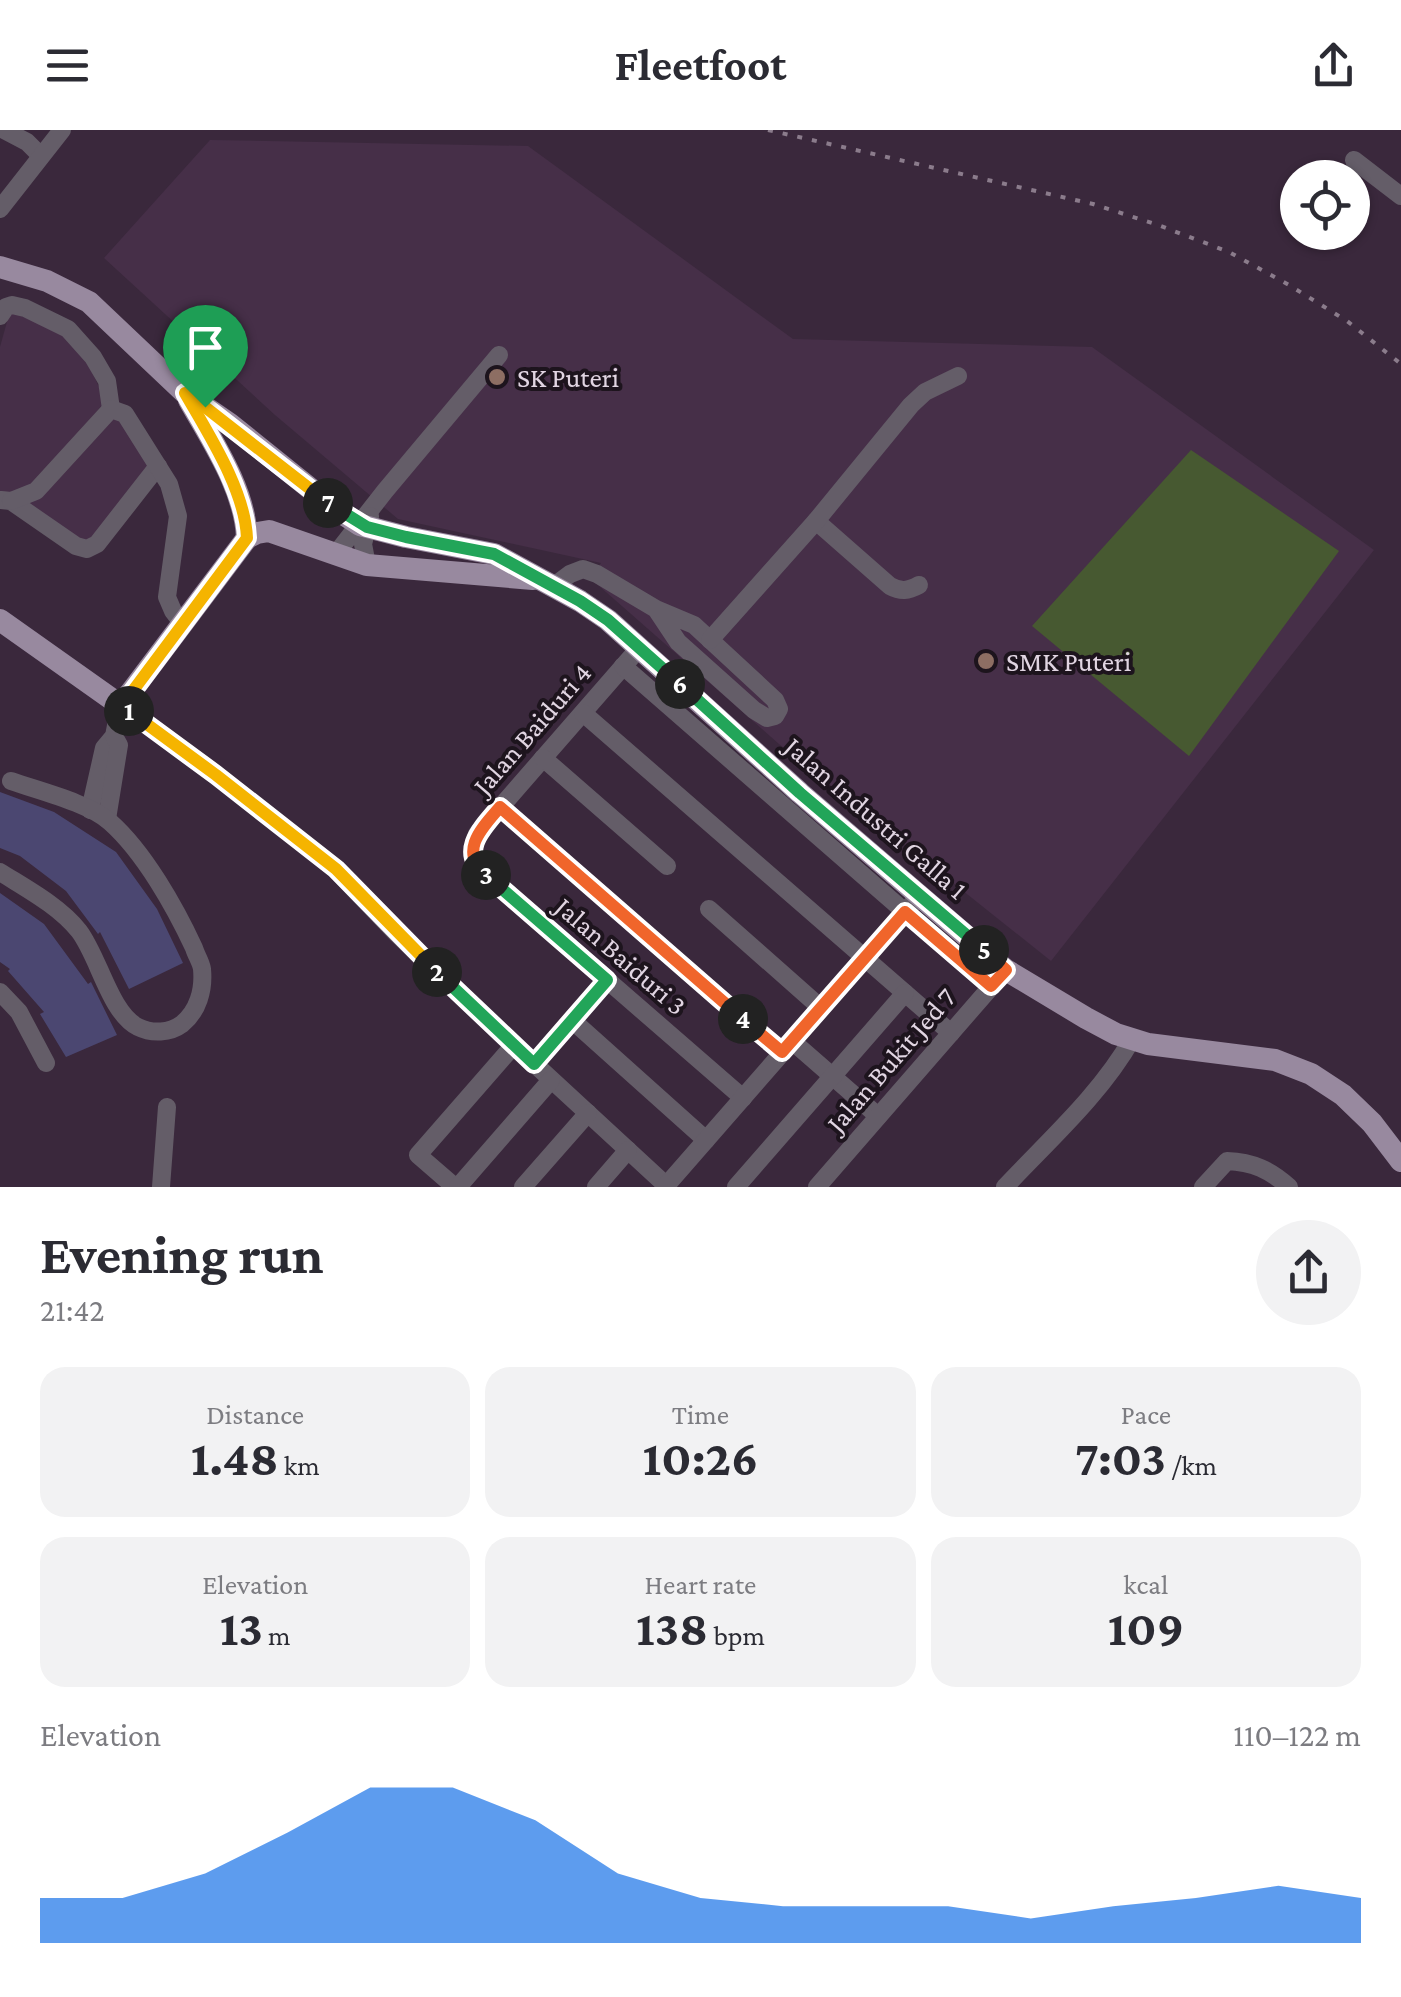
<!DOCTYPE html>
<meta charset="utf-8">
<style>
body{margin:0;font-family:"Crimson Pro",serif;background:#f2f2f3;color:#2b2b33;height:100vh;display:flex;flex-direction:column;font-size:38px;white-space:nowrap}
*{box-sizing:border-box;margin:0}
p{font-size:32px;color:#7c7c81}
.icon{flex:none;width:55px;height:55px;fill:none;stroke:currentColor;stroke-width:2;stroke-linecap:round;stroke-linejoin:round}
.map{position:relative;height:1057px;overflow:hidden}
.side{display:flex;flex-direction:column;background:#fff;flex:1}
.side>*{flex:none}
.buttons{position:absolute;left:1280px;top:30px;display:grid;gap:20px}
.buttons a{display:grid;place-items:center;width:90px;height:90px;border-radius:50%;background:#fff;box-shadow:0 2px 8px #0004;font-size:50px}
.pin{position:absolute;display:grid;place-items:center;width:85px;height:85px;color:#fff;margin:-102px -42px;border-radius:50% 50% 50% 0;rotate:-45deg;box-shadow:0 0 10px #0007}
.pin .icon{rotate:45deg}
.km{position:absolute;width:50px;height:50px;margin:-25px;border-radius:50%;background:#222;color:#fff;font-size:28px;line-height:50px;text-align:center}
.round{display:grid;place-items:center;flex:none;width:105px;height:105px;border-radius:52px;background:#f2f2f3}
.headline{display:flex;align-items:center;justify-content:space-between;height:170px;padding:0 40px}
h1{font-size:55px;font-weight:700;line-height:75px}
.metrics{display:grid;grid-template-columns:repeat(3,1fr);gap:15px;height:170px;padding:10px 40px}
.metrics div{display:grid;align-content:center;border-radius:25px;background:#f2f2f3;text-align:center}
.metrics b{font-size:50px;font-weight:700}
.metrics small{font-size:28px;font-weight:400}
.metrics p{font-size:28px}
.chart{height:280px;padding:20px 40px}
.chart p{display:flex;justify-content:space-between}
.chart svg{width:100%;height:180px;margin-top:10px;fill:#1a73e8;opacity:.7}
header{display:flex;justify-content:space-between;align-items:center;height:130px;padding:0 40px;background:#fff;font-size:45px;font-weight:700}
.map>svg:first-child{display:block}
.built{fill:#462f48}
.green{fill:#475931}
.building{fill:#4b4771}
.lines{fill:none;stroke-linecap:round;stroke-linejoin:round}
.minor{stroke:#645d68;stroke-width:18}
.major{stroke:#98899f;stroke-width:22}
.rail{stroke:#8b7c8c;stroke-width:4;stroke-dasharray:5 10;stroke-linecap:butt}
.split-1-casing{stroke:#fff;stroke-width:20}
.split-2-casing{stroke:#fff;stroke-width:20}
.split-3-casing{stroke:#fff;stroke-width:20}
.split-4-casing{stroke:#fff;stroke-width:20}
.split-5-casing{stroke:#fff;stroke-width:20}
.split-6-casing{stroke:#fff;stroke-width:20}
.split-7-casing{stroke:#fff;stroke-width:20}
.split-8-casing{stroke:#fff;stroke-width:20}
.split-1{stroke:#f5b400;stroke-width:12}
.split-2{stroke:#f5b400;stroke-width:12}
.split-3{stroke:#22a559;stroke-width:12}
.split-4{stroke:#f0652b;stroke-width:12}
.split-5{stroke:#f0652b;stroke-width:12}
.split-6{stroke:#22a559;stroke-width:12}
.split-7{stroke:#22a559;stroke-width:12}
.split-8{stroke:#f5b400;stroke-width:12}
.education-dot{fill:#8d6e63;stroke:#1d141d;stroke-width:4}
.labels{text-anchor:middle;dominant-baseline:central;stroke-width:8;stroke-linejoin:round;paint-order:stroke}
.poi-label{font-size:28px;fill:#e1d5e2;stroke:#1d141d;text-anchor:start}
.street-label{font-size:28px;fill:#e1d5e2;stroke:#1d141d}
</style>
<header><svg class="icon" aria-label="menu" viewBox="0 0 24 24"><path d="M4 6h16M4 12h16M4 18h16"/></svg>Fleetfoot<svg class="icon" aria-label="share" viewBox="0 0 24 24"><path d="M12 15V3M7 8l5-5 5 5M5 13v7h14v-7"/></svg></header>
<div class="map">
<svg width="1401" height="1057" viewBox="0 0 1401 1057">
<rect width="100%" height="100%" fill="#3a283c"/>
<g class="built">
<polygon points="210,10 528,16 793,209 1092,217 1374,420 1051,831 779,614 590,448 601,433 398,389 275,285 104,128"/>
<polygon points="10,181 65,205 85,227 99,257 103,274 36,353 11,363 0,362 0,217"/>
<polygon points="110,283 123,287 151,331 147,347 86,413 21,372"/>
</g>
<polygon class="green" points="1191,320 1339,421 1189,626 1032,496"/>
<g class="building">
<polygon points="0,662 54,682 116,722 157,779 183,833 129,859 100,802 98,804 66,761 20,726 0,718"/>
<polygon points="0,763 44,794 88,854 91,852 117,905 66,927 40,884 44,882 8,841 10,839 0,832"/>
</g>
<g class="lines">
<g class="minor">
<polyline points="4,0 27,12 41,26"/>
<polyline points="1354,30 1401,66"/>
<polyline points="0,79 62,0"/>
<polyline points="0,186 6,177 12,175 25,178 68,199 93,227 107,251 111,279"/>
<polyline points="1,370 11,371 76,416 87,419 97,414 158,336"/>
<polyline points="11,371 36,361 111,279 125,284 169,354 178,386 167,467 173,481 183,494"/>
<path d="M 816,391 L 890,456 C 901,462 908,461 919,455"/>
<polyline points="335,425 385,361 499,225"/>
<polyline points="367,435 363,414 370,386"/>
<polyline points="554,456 570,444 583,439 597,444 656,479 694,495 775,570 779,579 775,586 767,588 754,580 678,512 656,479"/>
<polyline points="710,510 816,391 911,275 925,262 958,246"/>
<polyline points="640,517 477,704 473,720 477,737 743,968"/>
<polyline points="623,536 991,857"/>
<polyline points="583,583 951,903"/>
<polyline points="543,628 667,736"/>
<polyline points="500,677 782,923"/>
<polyline points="90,680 104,618 114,606 120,575 217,645 335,739 396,803 514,915 668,1057"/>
<polyline points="107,689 119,615 114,606"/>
<path d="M 0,742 C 27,759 59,776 79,801 C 99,827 110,883 138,897 C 152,904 170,903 182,894 C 198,881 204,860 202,839 C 201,832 196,825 194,818 C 175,777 144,722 110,692 C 89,673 39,661 11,651"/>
<polyline points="709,779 821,878"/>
<polyline points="0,862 19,882 46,933"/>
<polyline points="572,890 706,1010"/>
<polyline points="792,911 878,986"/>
<polyline points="534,934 607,850"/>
<polyline points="161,1057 167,977"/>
<polyline points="455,1057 418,1025 514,915"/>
<polyline points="458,1057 551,950"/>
<polyline points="523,1057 588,983"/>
<polyline points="596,1057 628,1020"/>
<polyline points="665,1057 913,773"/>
<polyline points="736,1057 905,863"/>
<polyline points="817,1057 997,850"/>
<path d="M 1005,1057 C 1049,1010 1100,965 1132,909"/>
<path d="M 1203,1057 L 1227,1031 C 1253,1032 1270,1040 1289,1057"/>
</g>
<g class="major">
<polyline points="0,137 47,151 89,172 185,263 230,294 337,380 360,395 406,407 494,424 580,471 608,490 800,663 1006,840 1086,888 1116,904 1148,914 1275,930 1311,944 1343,965 1372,993 1401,1031"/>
<path d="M 189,270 C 212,311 245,359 247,408"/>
<polyline points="0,490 120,575 131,562 247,408 257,403 269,401 367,435 533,449"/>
</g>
<polyline class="rail" points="768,0 1093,74 1158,95 1229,122 1289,155 1347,191 1401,234"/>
</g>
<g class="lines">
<defs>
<path id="split-1" d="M 129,581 L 120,574 L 132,562 L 247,408 C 245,360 209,305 185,263 L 205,277"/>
<polyline id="split-2" points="129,581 216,645 336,739 437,842"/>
<polyline id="split-3" points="437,842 534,934 607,850 486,745"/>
<path id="split-4" d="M 486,745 C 458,721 482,698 500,677 L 743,889"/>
<polyline id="split-5" points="743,889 782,922 905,782 991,856 1006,840 984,820"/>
<polyline id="split-6" points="680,554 800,663 984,820"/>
<polyline id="split-7" points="328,373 367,397 406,407 494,424 580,471 608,490 680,554"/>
<polyline id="split-8" points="205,277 328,373"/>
</defs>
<use href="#split-1" class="split-1-casing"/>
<use href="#split-2" class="split-2-casing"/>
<use href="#split-3" class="split-3-casing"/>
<use href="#split-4" class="split-4-casing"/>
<use href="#split-5" class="split-5-casing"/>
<use href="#split-6" class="split-6-casing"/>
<use href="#split-7" class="split-7-casing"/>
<use href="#split-8" class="split-8-casing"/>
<use href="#split-1" class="split-1"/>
<use href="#split-2" class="split-2"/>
<use href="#split-3" class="split-3"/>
<use href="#split-4" class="split-4"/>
<use href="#split-5" class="split-5"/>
<use href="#split-6" class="split-6"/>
<use href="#split-7" class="split-7"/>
<use href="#split-8" class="split-8"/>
</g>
<g class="education-dot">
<circle cx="497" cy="247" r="10"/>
<circle cx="986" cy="531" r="10"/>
</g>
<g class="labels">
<g class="poi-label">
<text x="517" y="247">SK Puteri</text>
<text x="1006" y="531">SMK Puteri</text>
</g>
<g class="street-label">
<text transform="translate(532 599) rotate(-49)">Jalan Baiduri 4</text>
<text transform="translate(876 688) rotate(41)">Jalan Industri Galla 1</text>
<text transform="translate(621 826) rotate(41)">Jalan Baiduri 3</text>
<text transform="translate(891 930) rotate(-49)">Jalan Bukit Jed 7</text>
</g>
</g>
</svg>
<div class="buttons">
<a><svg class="icon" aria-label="locate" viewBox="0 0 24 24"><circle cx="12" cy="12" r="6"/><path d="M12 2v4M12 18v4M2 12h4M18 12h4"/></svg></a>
</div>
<div class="pin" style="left:205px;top:277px;background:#1e9e55"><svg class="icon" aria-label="arrive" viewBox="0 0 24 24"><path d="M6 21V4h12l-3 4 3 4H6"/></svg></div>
<b class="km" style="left:129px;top:581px">1</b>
<b class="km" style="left:437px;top:842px">2</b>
<b class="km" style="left:486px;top:745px">3</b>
<b class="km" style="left:743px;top:889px">4</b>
<b class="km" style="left:984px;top:820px">5</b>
<b class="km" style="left:680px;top:554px">6</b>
<b class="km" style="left:328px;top:373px">7</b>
</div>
<section class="side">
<div class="headline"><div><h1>Evening run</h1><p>21:42</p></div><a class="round"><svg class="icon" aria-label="share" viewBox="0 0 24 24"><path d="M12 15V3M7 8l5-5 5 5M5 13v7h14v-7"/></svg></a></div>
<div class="metrics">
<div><p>Distance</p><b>1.48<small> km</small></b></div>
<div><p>Time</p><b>10:26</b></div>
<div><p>Pace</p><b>7:03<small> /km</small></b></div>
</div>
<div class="metrics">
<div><p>Elevation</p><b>13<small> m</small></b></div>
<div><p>Heart rate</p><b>138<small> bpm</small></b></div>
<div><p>kcal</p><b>109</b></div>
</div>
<div class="chart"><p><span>Elevation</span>110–122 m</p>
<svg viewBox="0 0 160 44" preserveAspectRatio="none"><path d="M0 44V33L10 33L20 27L30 17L40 6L50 6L60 14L70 27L80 33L90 35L100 35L110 35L120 38L130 35L140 33L150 30L160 33V44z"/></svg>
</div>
</section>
